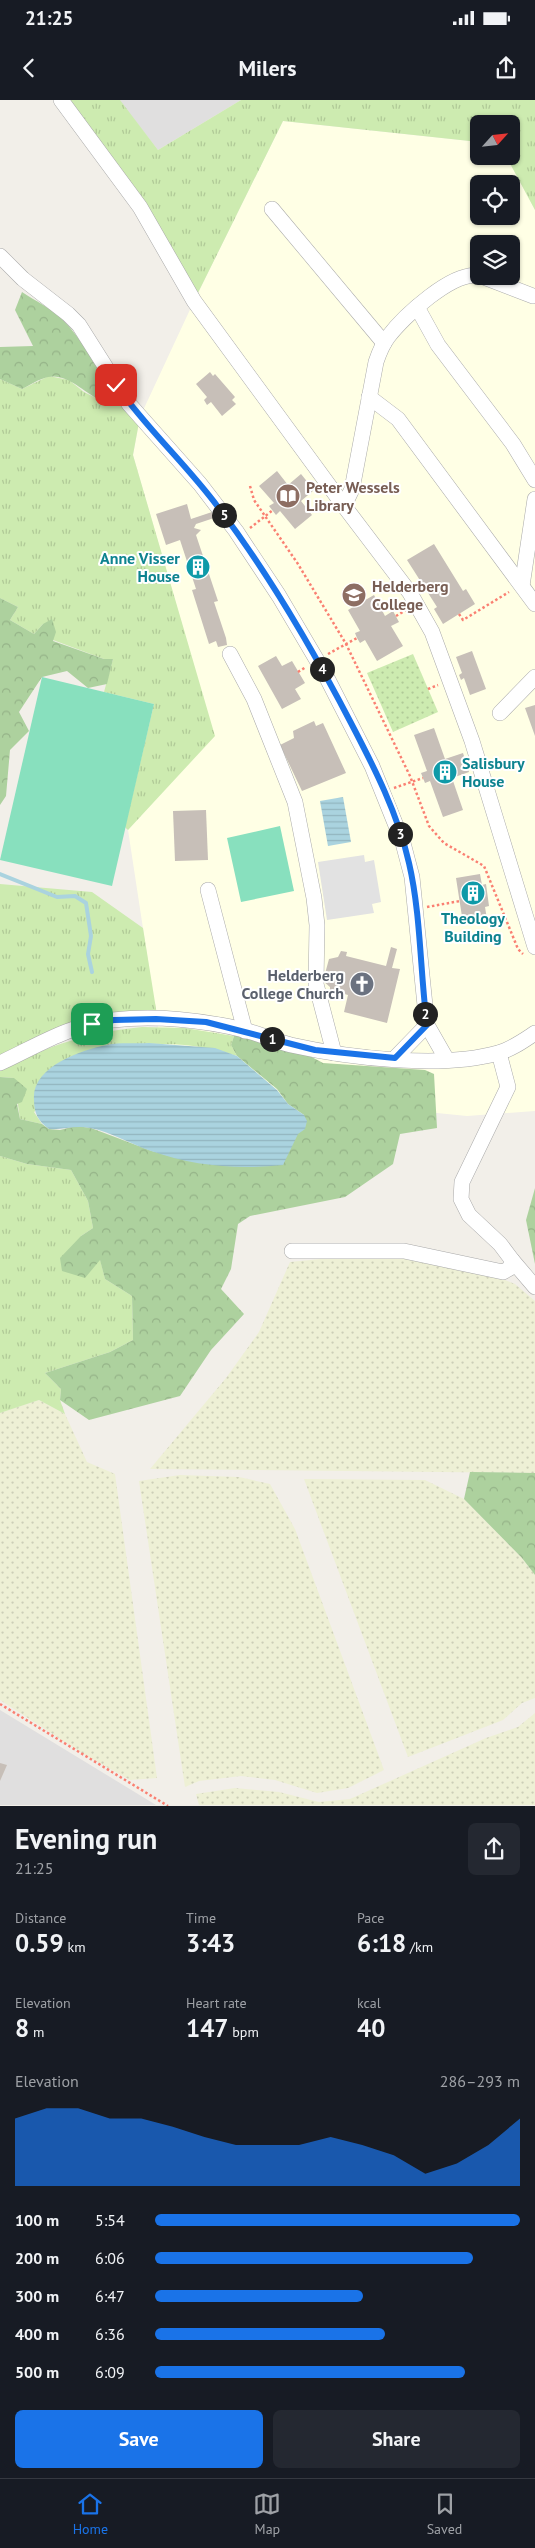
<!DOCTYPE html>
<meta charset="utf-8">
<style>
body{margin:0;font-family:"PT Sans",sans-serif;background:#242831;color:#f1f3f6;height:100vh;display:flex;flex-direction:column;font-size:19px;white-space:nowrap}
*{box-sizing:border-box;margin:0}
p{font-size:16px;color:#9ea1a6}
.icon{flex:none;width:28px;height:28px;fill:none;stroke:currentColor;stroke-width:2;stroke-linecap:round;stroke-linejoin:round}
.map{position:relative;height:1706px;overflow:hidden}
.details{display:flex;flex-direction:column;background:#171b24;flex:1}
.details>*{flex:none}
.needle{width:32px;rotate:63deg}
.buttons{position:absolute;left:470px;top:15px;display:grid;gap:10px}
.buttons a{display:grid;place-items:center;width:50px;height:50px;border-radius:8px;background:#171b24;box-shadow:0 1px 4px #0004;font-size:25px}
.pin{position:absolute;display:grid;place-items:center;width:42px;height:42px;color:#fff;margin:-21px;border-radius:10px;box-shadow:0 2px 8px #0006}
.km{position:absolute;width:25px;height:25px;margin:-12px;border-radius:50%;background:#222;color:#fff;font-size:14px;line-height:25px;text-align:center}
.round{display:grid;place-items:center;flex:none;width:52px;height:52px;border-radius:8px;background:#242831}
.head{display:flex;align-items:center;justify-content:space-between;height:85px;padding:0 15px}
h1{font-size:28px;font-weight:700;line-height:38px}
.metrics{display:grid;grid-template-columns:repeat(3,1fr);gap:8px;height:85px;padding:5px 15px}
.metrics div{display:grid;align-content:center}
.metrics b{font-size:25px;font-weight:700}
.metrics small{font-size:14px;font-weight:400}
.metrics p{font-size:14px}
.chart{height:140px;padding:10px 15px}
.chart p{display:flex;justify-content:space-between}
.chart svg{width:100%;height:90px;margin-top:5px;fill:#1a73e8;opacity:.7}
.cta{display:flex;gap:10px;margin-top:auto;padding:10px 15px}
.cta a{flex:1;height:58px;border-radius:8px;background:#1a73e8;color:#fff;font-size:20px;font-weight:700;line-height:58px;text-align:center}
.cta a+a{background:#242831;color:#f1f3f6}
ul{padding:0 15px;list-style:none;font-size:16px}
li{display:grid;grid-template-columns:80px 60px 1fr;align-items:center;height:38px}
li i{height:12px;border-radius:6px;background:#1a73e8}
.status{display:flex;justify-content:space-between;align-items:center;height:35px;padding:0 25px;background:#171b24;direction:ltr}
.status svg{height:14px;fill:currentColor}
header{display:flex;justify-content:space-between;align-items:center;height:65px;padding:0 15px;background:#171b24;font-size:22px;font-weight:700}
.dock{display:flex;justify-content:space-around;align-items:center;height:70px;border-top:1px solid #363941;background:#171b24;font-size:14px;color:#9ea1a6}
.dock a{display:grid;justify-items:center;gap:2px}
.dock .on{color:#1a73e8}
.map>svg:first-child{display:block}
.residential{fill:#e0dfdf}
.education{fill:#ffffe5;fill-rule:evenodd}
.farmland{fill:url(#farmland-dots)}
.grass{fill:url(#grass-tufts)}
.forest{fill:url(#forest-crowns)}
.garden{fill:url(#garden-dots)}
.pitch{fill:#88e0be}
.parking{fill:#e2e2e2}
.water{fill:url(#water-rules)}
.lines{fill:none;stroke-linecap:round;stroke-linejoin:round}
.stream{stroke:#aad3df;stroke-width:4}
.building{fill:#c7bfb8}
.minor-casing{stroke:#a9a9a9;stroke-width:16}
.path{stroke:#fa8072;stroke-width:2.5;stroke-dasharray:2.5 2.5;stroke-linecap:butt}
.minor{stroke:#fff;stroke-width:15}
.route-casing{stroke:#fff;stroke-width:10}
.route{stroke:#1a73e8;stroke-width:6}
.labels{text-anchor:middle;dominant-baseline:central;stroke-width:4;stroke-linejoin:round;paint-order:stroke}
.education-label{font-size:16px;font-weight:bold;fill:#785e54;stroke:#fff;text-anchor:start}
.culture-label{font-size:16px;font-weight:bold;fill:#0d838f;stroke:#fff;text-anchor:end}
.worship-label{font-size:16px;font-weight:bold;fill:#5b616d;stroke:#fff;text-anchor:end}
</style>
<div class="status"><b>21:25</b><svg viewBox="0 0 49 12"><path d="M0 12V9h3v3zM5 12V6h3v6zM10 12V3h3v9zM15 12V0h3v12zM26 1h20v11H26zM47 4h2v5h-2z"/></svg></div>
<header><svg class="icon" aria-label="back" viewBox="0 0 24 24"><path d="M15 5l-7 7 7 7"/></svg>Milers<svg class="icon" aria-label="share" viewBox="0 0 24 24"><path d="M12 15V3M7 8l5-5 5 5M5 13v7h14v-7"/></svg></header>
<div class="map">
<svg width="535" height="1706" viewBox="0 0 535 1706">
<defs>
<pattern id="farmland-dots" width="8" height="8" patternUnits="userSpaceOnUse" patternTransform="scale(1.25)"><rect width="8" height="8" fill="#eef0d5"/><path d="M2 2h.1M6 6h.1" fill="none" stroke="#ccceb7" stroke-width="1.8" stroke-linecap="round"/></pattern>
<pattern id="grass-tufts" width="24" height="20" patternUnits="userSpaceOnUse" patternTransform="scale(1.25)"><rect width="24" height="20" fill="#cdebb0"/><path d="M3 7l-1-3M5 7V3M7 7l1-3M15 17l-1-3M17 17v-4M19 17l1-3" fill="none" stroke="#b0c997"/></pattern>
<pattern id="forest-crowns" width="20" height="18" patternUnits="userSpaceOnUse" patternTransform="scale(1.25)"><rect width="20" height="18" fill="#add19e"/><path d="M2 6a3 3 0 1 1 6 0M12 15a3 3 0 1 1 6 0" fill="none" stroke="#95b388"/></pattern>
<pattern id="garden-dots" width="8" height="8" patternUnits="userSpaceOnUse" patternTransform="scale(1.25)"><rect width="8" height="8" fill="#cdebb0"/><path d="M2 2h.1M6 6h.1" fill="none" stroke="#b0c997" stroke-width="1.8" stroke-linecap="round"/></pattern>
<pattern id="water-rules" width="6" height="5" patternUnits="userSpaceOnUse" patternTransform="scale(1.25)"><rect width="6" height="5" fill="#aad3df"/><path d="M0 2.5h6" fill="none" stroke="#92b5bf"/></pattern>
</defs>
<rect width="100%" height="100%" fill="#f2efe9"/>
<g class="residential">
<polygon points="119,0 241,0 158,50"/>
<polygon points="0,1610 156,1705 0,1705"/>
</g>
<path class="education" d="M 283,21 L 479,42 L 479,56 L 506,56 L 535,110 L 535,1011 L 467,1016 L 167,986 L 128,730 L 214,635 L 133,355 L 140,317 L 194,201 ZM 479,84 L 511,84 L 511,116 L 479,116 ZM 479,144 L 511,144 L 511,176 L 479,176 Z"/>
<g class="farmland">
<polygon points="418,1155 470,1166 515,1184 535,1201 535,1373 150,1369 226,1278 259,1232 290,1162 351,1156"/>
<polygon points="39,1300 65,1314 87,1362 115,1374 157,1678 130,1680 82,1653 0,1600 0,1313"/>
<polygon points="180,1375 239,1377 270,1384 295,1429 384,1670 348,1688 317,1693 275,1680 241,1676 199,1681 185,1687 139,1381"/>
<polygon points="304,1379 425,1380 464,1399 522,1458 535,1475 535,1598 522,1603 503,1620 408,1657"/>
<polygon points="535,1613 535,1705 199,1705 196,1694 235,1688 279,1692 319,1702 350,1699 486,1638 518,1627"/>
</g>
<g class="grass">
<polygon points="61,0 120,0 158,50 241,0 535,0 535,110 506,56 511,56 511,24 479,24 479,42 283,21 194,201"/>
<polygon points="49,276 69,280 84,292 98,299 117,285 140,317 133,355 215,636 128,730 125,727 154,604 104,592 113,559 104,559 53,540 43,524 34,534 10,520 18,507 0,498 0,279 22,289"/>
<polygon points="0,784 92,792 143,828 157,915 115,915 0,958"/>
<path d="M 142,927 L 185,928 L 234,936 L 231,945 L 237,956 C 196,941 150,943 107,945 L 34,1012 L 42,1024 L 20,1019 L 14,978 L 0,977 L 0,970 C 51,945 84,933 142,927 Z"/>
<polygon points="0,1056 27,1064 71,1070 88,1101 93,1128 81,1136 100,1159 105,1179 132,1196 133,1240 110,1252 45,1273 61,1289 60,1300 65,1314 39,1300 0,1313"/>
</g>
<g class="forest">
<path d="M 22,192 C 35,201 51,208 62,219 C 82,239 97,266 110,291 L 98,299 C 83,291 66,273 48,277 C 39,279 30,285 22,289 L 0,279 L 0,247 L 33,246 L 15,210 Z"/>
<polygon points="0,498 18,507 10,520 34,534 43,524 52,519 56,532 53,541 104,559 113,559 107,584 88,588 67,571 42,577 19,612 29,631 10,650 6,696 0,705"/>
<polygon points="249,934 289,945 323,963 425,970 434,974 437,1028 400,1034 393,1064 345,1097 250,1116 238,1124 231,1169 221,1189 244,1214 211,1250 180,1296 89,1320 60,1300 61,1289 45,1273 110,1252 133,1240 132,1196 105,1179 100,1160 85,1178 62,1171 60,1158 81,1136 93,1128 88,1101 71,1070 27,1064 0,1056 0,977 14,978 27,989 22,1002 17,1004 20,1019 42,1024 49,1029 60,1030 76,1026 91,1028 152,1051 177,1058 304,1015 288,1004 277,989 237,956 231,945 234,936"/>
<polygon points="535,1088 535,1164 526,1120"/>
<polygon points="470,1372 535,1373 535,1475 522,1458 464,1399"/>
</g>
<polygon class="garden" points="413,554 438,612 393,632 367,573"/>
<g class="pitch">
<polygon points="42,577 154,604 112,786 0,760"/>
<polygon points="280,726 294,791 241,802 227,738"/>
</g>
<polygon class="parking" points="364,755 365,762 374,760 381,802 372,804 374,813 327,820 318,762"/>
<g class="water">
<polygon points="343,697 351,742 328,746 320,701"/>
<path d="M 149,943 L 215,948 L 237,956 L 277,990 L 288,1004 L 304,1015 L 307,1021 L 305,1029 L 298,1034 L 283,1065 C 236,1070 195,1066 151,1051 C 131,1044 111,1032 90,1028 C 76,1025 63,1030 49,1029 C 38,1021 34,1013 34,1000 C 31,967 81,950 107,945 C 120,942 136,944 149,943 Z"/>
</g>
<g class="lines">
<polyline class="stream" points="0,774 57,797 75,796 86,803 91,836 88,854 92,872"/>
</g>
<g class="building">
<polygon points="210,272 213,276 215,274 235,297 232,300 236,304 222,316 211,302 207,305 204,300 207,297 196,284"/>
<polygon points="277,371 288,385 301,374 314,390 301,401 312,415 295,429 280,411 276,415 269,406 274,403 259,386"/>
<polygon points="187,404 191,419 212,412 214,418 196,424 194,428 201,430 196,435 218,501 214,502 226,538 227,545 218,547 216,541 209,544 192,490 196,489 180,440 166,445 156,414"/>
<polygon points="434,444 463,491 466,489 475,504 443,524 434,509 437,507 407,460"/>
<polygon points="374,495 385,516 393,511 399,522 391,526 403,546 377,561 365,540 360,543 357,538 355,533 360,531 348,510"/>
<polygon points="472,551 486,589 470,595 464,578 461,580 459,575 462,573 456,557"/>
<polygon points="276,556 282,566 292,561 305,583 295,589 301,599 282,609 258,566"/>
<polygon points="535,605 535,636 525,608"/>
<polygon points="314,621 316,626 323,623 346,673 302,691 280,645 294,638 293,631"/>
<polygon points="434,628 445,659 463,653 469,672 452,678 463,710 443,717 430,681 425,683 421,673 427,671 414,635"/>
<polygon points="206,710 208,760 175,761 173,711"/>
<polygon points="480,774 482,785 486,784 489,806 485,807 487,819 463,823 456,778"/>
<polygon points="391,847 397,849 392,868 400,869 387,923 344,912 348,895 330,890 330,887 323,881 329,859 338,857 341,851 347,852 346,856 386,866"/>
<polygon points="0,1663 7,1665 0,1681"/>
</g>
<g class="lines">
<defs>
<g id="minor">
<polyline points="61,0 140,107 194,201 344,406"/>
<polyline points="272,109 384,243"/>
<polyline points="0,156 23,179 68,214 79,225 129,304 200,384 236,431 279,496 325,574 372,666 403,743 412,777 427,925 447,960"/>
<path d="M 479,176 C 453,170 403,217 388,237 C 382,245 379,253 376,262 L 352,389 L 344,406 L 410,493 L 432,532 L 472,641 L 535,847"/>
<polyline points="481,176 533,196"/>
<polyline points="417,207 438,245 513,344 535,380"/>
<polyline points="369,297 398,319 535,504"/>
<polyline points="522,486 535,399"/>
<polyline points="230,554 254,599 295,702 314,798 317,825 316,884 334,953"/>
<polyline points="500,613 535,577"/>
<polyline points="208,790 245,931"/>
<polyline points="395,958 427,925"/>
<path d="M 0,963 C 39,945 69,925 113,920 C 155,915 203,920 244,930 C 260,934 275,941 291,945 C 349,958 442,969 498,953 C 512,949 523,941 535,933"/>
<polyline points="292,1151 404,1151 503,1172 510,1168 512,1160 500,1144 469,1115 461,1099 462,1082 508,987 499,953"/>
<polyline points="512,1160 535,1187"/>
</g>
</defs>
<use href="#minor" class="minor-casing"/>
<g class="path">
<polyline points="250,386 254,400 298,464 346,544 410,676 429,726 444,743 484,766 518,849 523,854"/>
<polyline points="250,428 273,410"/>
<polyline points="459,514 463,520 509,492"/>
<polyline points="396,516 406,510"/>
<polyline points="328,554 357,538"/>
<polyline points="298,572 306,567"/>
<polyline points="428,589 438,585"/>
<polyline points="394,688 423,678"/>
<polyline points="427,807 460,801"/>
<polyline points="0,1604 168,1706"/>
</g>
<use href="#minor" class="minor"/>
</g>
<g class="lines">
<defs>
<path id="route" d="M 92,924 L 114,920 L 156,919 L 206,922 L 315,950 L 395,958 L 427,925 C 420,871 421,815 409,763 C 398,714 374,667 351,623 C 312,548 269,474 218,407 C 186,364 147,329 116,285"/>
</defs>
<use href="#route" class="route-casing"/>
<use href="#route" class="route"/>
</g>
<defs>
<symbol id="library-disc" viewBox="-11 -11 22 22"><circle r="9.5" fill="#8d6e63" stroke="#fff"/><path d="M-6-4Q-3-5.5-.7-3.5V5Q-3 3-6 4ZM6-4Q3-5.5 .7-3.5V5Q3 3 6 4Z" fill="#fff"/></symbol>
<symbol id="building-disc" viewBox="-11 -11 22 22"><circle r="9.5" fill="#0f9aa8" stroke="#fff"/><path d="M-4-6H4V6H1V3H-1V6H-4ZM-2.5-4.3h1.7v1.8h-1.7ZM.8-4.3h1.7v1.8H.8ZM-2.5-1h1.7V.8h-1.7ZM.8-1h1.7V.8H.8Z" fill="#fff"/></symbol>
<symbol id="university-disc" viewBox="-11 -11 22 22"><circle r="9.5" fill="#8d6e63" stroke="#fff"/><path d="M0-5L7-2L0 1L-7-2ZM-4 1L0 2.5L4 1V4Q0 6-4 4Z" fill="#fff"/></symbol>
<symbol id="church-disc" viewBox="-11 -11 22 22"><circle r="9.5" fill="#6b7280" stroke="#fff"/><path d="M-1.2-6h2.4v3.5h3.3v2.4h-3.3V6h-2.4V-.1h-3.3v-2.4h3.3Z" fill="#fff"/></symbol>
</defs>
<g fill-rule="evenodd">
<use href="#library-disc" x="274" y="382" width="28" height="28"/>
<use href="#building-disc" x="184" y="453" width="28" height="28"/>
<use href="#university-disc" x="340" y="481" width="28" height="28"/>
<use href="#building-disc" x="431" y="658" width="28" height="28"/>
<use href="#building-disc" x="459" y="779" width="28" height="28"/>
<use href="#church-disc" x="348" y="870" width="28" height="28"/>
</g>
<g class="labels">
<g class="education-label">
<text x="306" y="387">Peter Wessels<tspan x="306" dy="18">Library</tspan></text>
<text x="372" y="486">Helderberg<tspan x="372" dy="18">College</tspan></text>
</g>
<g class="culture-label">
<text x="180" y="458">Anne Visser<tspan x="180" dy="18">House</tspan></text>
<text x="462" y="663" text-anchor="start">Salisbury<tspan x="462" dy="18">House</tspan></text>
<text x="473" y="818" text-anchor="middle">Theology<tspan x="473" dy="18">Building</tspan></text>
</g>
<g class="worship-label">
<text x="344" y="875">Helderberg<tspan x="344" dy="18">College Church</tspan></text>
</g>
</g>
</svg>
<div class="buttons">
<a><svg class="needle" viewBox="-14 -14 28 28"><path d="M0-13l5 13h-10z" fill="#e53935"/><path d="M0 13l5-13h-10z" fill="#9ea1a6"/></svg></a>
<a><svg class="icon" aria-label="locate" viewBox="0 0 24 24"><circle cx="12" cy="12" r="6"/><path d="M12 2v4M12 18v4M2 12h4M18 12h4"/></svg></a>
<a><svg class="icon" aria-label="layers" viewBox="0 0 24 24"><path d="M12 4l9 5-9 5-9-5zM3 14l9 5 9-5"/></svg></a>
</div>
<div class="pin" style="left:92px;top:924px;background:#1e9e55"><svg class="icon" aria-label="arrive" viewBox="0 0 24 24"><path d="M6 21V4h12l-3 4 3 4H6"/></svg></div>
<div class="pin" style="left:116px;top:285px;background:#d93025"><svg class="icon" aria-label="check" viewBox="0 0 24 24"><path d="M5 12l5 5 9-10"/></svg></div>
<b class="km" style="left:272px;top:939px">1</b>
<b class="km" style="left:425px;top:914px">2</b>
<b class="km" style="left:400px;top:734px">3</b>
<b class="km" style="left:322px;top:569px">4</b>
<b class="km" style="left:224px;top:415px">5</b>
</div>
<section class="details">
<div class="head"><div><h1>Evening run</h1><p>21:25</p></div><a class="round"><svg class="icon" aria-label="share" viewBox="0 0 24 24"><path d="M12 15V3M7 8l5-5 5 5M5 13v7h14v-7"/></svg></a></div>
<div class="metrics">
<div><p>Distance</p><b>0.59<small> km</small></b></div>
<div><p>Time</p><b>3:43</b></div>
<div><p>Pace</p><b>6:18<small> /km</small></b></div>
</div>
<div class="metrics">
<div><p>Elevation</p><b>8<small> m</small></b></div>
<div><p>Heart rate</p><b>147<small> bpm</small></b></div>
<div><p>kcal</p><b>40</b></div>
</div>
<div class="chart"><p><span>Elevation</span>286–293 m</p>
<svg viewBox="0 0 160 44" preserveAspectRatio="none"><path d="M0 44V11L10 6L20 6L30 11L40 11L50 15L60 20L70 24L80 24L90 24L100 20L110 24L120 29L130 38L140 33L150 24L160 11V44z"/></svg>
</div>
<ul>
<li><b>100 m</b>5:54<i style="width:100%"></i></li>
<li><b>200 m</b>6:06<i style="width:87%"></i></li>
<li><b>300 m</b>6:47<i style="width:57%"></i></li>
<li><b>400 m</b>6:36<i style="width:63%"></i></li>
<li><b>500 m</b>6:09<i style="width:85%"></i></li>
</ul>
<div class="cta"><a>Save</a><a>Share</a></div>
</section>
<nav class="dock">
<a class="on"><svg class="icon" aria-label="home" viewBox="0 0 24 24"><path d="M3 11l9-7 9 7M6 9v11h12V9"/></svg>Home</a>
<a><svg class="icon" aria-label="map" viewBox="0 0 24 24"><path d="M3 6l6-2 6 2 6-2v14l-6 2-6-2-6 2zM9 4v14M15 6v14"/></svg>Map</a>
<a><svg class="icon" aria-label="saved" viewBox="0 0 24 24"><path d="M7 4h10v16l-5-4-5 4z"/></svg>Saved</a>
</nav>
